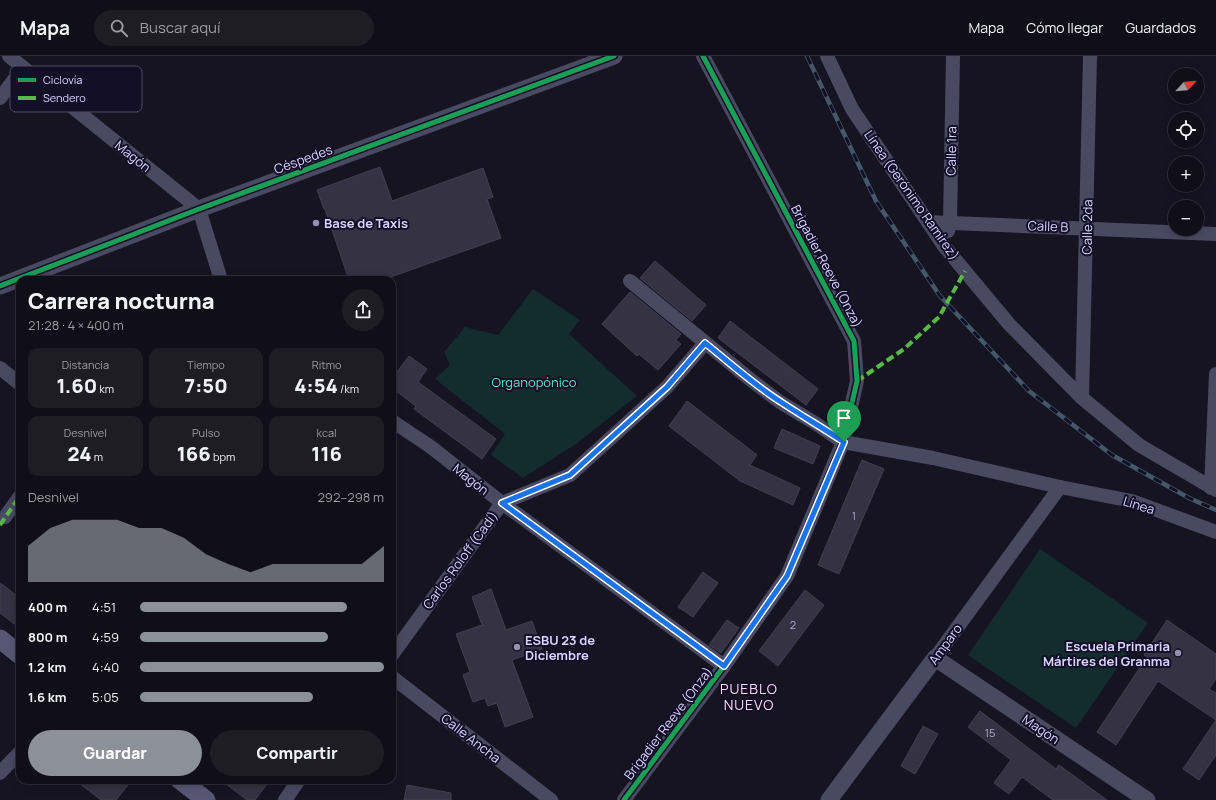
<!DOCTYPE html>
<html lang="es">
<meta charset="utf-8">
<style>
body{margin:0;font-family:Manrope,sans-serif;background:#1e1d26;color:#f1f3f6;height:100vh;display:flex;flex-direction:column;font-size:15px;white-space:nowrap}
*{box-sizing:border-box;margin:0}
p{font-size:13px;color:#9c9ca2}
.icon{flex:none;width:22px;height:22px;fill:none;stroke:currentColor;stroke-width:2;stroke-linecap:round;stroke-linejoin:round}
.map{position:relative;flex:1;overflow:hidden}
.details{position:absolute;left:16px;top:220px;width:380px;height:508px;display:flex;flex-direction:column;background:#100f19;border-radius:12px;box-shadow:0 2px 10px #0003,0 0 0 1px #302f38}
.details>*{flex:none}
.needle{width:26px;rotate:64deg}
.tools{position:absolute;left:1168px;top:12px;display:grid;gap:8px}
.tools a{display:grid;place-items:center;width:36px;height:36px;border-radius:50%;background:#100f19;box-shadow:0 2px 10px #0003,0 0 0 1px #302f38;font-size:20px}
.pin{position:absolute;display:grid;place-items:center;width:34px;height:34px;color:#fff;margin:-41px -17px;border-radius:50% 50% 50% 0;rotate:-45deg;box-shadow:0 0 4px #0007}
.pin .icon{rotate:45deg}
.round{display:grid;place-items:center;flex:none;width:42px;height:42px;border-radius:21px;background:#1e1d26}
.headline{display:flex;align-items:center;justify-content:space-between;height:68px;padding:0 12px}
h1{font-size:22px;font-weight:800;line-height:30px}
.metrics{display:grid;grid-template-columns:repeat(3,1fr);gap:6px;height:68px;padding:4px 12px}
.metrics div{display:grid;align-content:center;border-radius:10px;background:#1e1d26;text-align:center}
.metrics b{font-size:20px;font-weight:800}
.metrics small{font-size:11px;font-weight:400}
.metrics p{font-size:11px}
.chart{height:112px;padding:8px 12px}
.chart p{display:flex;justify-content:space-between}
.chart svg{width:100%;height:72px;margin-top:4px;fill:#8c9099;opacity:.7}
.primary-button{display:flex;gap:8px;margin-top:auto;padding:8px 12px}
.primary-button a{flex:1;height:46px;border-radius:24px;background:#8c9099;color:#fff;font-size:16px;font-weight:800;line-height:46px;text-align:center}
.primary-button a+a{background:#1e1d26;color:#f1f3f6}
ul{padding:0 12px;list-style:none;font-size:13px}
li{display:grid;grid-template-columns:64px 48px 1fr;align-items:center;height:30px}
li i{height:10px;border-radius:5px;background:#8c9099}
header{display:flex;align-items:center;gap:24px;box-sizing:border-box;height:56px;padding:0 20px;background:#100f19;border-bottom:1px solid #302f38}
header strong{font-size:19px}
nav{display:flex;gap:22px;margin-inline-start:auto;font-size:14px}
.search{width:280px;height:36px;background:#1e1d26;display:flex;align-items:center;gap:10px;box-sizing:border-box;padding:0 14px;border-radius:22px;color:#9c9ca2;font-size:15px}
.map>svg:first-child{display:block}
.green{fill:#132c2d}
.building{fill:#343243;stroke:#433f54}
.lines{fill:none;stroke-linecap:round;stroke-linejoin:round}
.minor{stroke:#4a4962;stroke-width:14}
.tertiary{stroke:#4a4962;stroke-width:17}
.secondary{stroke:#575674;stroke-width:19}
.rail-casing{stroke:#43596b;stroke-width:4.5}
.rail{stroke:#130f26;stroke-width:3;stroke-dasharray:9;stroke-linecap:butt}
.quiet{stroke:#58b947;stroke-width:4;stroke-dasharray:8 4;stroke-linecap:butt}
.cycleway-casing{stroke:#130f26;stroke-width:8}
.cycleway{stroke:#1a9f57;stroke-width:5}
.route-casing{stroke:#fff;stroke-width:8}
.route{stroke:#1a73e8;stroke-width:5}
.poi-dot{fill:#9591b1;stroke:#130f26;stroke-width:1.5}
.labels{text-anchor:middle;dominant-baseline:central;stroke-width:4;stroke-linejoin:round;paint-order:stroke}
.number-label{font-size:11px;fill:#b0acd0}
.street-label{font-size:13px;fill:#d9d4ff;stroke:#130f26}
.poi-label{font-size:13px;font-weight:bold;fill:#d9d4ff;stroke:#130f26;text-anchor:start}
.park-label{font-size:13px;fill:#5fe0c0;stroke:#130f26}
.neighbourhood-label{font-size:14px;letter-spacing:1px;fill:#ffd6f0;stroke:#130f26}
.key{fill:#130f26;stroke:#4e4a67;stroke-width:1}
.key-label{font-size:11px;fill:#d9d4ff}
</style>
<header>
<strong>Mapa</strong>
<div class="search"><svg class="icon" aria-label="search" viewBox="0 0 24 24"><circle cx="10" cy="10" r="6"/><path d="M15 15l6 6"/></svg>Buscar aquí</div>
<nav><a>Mapa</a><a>Cómo llegar</a><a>Guardados</a></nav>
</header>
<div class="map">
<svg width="1216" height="744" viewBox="0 0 1216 744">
<rect width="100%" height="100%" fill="#161421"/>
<g class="green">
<polygon points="533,233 580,264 569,278 637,340 576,388 523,422 491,399 505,378 435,323 450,309 444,296 465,271 498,279"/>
<polygon points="1040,493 1148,567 1076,672 968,599"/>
</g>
<g class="building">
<polygon points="380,111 392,145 483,112 493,141 487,143 501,182 382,224 349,224 325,153 324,153 317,134"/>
<polygon points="655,205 706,249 692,265 640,222"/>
<polygon points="630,236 681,278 676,284 681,288 658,314 639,298 637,300 602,268"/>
<polygon points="730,265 818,333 806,349 718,282"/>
<polygon points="409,300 427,313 418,326 496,383 482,403 414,353 416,350 392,332 392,323"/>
<polygon points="687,345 757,399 750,409 800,432 793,449 740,425 669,370"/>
<polygon points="782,373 820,390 813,408 774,392"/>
<polygon points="862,404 884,413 839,518 818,509"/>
<polygon points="703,516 718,527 693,561 678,551"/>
<polygon points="0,527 20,542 20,572 0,557"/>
<polygon points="491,533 506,574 532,565 542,593 512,604 533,661 505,671 497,647 488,650 485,642 473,646 463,619 470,616 456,578 482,569 472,541"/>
<polygon points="805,534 824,549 778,610 759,595"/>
<polygon points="727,564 739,572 721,597 709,589"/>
<polygon points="1167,564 1216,598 1216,623 1209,633 1216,637 1216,699 1199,724 1183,713 1216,664 1158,625 1116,689 1097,676 1147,601 1144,599"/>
<polygon points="980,655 1056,713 1059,709 1107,744 1053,744 1022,721 1009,738 994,727 1011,704 968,671"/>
<polygon points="923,670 938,678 915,718 901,710"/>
<polygon points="75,724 132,724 116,744 101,744"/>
<polygon points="221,724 270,724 255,744 247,744"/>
<polygon points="407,729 451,737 451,744 404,744"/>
</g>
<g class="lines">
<g class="minor">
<polyline points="9,0 199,153 221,224"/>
<polyline points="827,0 852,53 944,190 1009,268 1082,342 1139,389 1216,434"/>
<polyline points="0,42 23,12"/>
<polyline points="928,166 1216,178"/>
<polyline points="948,175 950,167 953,0"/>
<polyline points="630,225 751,324 780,346 815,367 843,386 933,402 1060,431 1132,445 1216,476"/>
<polyline points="0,312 20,328"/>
<polyline points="1082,342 1090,0"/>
<polyline points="392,365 431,391 502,447 724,610"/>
<polyline points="1211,432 1216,318"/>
<polyline points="5,461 20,440"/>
<polyline points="392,599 502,447 570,419 667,331 705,287"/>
<polyline points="935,602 1060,431"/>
<polyline points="392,621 551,744"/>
<polyline points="0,717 20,696"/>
<polyline points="285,744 299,724"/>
<polyline points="624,744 724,610 787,520 843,386 857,325 854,285 703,0"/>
</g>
<g class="tertiary">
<polyline points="0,230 199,153 614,0"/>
<polyline points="829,744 935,602 1147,744"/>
</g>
<g class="secondary">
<polyline points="0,583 20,599"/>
<polyline points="180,724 206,744"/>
</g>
<defs>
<polyline id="rail" points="807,0 876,145 940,240 1029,335 1112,399 1189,442 1216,454"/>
</defs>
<use href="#rail" class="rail-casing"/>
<use href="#rail" class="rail"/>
<g class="quiet">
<polyline points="857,325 904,293 939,261 965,215"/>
<polyline points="0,469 20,440"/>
</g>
<defs>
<g id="cycleway">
<polyline points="0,230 199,153 614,0"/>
<polyline points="624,744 724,610 787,520 843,386 857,325 854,285 703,0"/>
</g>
</defs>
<use href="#cycleway" class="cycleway-casing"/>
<use href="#cycleway" class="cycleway"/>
</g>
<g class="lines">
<defs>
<path id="route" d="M 705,287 C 730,307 754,329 781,346 C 802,360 823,372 844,386 L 787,520 L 724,610 L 502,447 L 570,419 L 667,331 Z"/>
</defs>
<use href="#route" class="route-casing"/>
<use href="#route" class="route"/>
</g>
<g class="poi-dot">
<circle cx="316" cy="167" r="4"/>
<circle cx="517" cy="591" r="4"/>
<circle cx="1178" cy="597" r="4"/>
</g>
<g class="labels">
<g class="number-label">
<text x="854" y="459">1</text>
<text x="793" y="568">2</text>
<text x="990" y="676">15</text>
</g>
<g class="street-label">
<text transform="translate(951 95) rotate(-89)">Calle 1ra</text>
<text transform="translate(133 100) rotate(39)">Magón</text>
<text transform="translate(303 103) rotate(-20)">Céspedes</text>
<text transform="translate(912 139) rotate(55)">Línea (Gerónimo Ramírez)</text>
<text transform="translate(1048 170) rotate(2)">Calle B</text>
<text transform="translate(1087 171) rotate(-89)">Calle 2da</text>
<text transform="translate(827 210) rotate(62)">Brigadier Reeve (Onza)</text>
<text transform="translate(471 423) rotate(38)">Magón</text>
<text transform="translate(1139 449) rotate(17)">Línea</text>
<text transform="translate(460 504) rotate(-54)">Carlos Roloff (Cadí)</text>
<text transform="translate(945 588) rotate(-54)">Amparo</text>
<text transform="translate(668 667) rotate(-53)">Brigadier Reeve (Onza)</text>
<text transform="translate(1041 673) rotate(34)">Magón</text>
<text transform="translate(471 682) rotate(38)">Calle Ancha</text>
</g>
<g class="poi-label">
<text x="324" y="167">Base de Taxis</text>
<text x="525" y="584">ESBU 23 de<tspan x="525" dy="15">Diciembre</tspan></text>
<text x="1170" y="590" text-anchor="end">Escuela Primaria<tspan x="1170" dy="15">Mártires del Granma</tspan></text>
</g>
<g class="park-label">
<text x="534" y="326">Organopónico</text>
</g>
<g class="neighbourhood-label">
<text x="749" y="632">PUEBLO<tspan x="749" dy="16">NUEVO</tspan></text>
</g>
</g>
<rect x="10" y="10" width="132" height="46" rx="6" class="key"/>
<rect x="18" y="22" width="18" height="4" fill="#1a9f57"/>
<rect x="18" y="40" width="18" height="4" fill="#58b947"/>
<g class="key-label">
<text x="43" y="28">Ciclovía</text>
<text x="43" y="46">Sendero</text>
</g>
</svg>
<div class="tools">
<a><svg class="needle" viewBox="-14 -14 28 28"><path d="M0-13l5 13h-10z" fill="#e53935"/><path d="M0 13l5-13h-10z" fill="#9c9ca2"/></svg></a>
<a><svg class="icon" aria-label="locate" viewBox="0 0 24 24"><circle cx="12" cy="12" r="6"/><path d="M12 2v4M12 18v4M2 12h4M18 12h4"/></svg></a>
<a>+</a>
<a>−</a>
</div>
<div class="pin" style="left:844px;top:386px;background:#1e9e55"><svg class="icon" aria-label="arrive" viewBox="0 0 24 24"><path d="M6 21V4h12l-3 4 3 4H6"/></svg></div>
<section class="details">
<div class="headline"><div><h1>Carrera nocturna</h1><p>21:28 · 4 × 400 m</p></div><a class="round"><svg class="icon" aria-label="share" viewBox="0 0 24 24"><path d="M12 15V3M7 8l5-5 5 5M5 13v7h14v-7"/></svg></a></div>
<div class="metrics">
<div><p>Distancia</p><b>1.60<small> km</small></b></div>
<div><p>Tiempo</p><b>7:50</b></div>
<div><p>Ritmo</p><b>4:54<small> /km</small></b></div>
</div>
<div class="metrics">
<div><p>Desnivel</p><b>24<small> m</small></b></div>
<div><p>Pulso</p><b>166<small> bpm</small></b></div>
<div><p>kcal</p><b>116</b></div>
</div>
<div class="chart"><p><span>Desnivel</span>292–298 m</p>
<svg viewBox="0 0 160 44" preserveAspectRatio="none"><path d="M0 44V22L10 11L20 6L30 6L40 6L50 11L60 11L70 17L80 27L90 33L100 38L110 33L120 33L130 33L140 33L150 33L160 22V44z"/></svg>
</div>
<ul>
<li><b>400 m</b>4:51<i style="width:85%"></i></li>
<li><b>800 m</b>4:59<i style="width:77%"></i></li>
<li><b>1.2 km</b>4:40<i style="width:100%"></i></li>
<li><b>1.6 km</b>5:05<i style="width:71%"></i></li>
</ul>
<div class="primary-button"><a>Guardar</a><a>Compartir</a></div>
</section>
</div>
